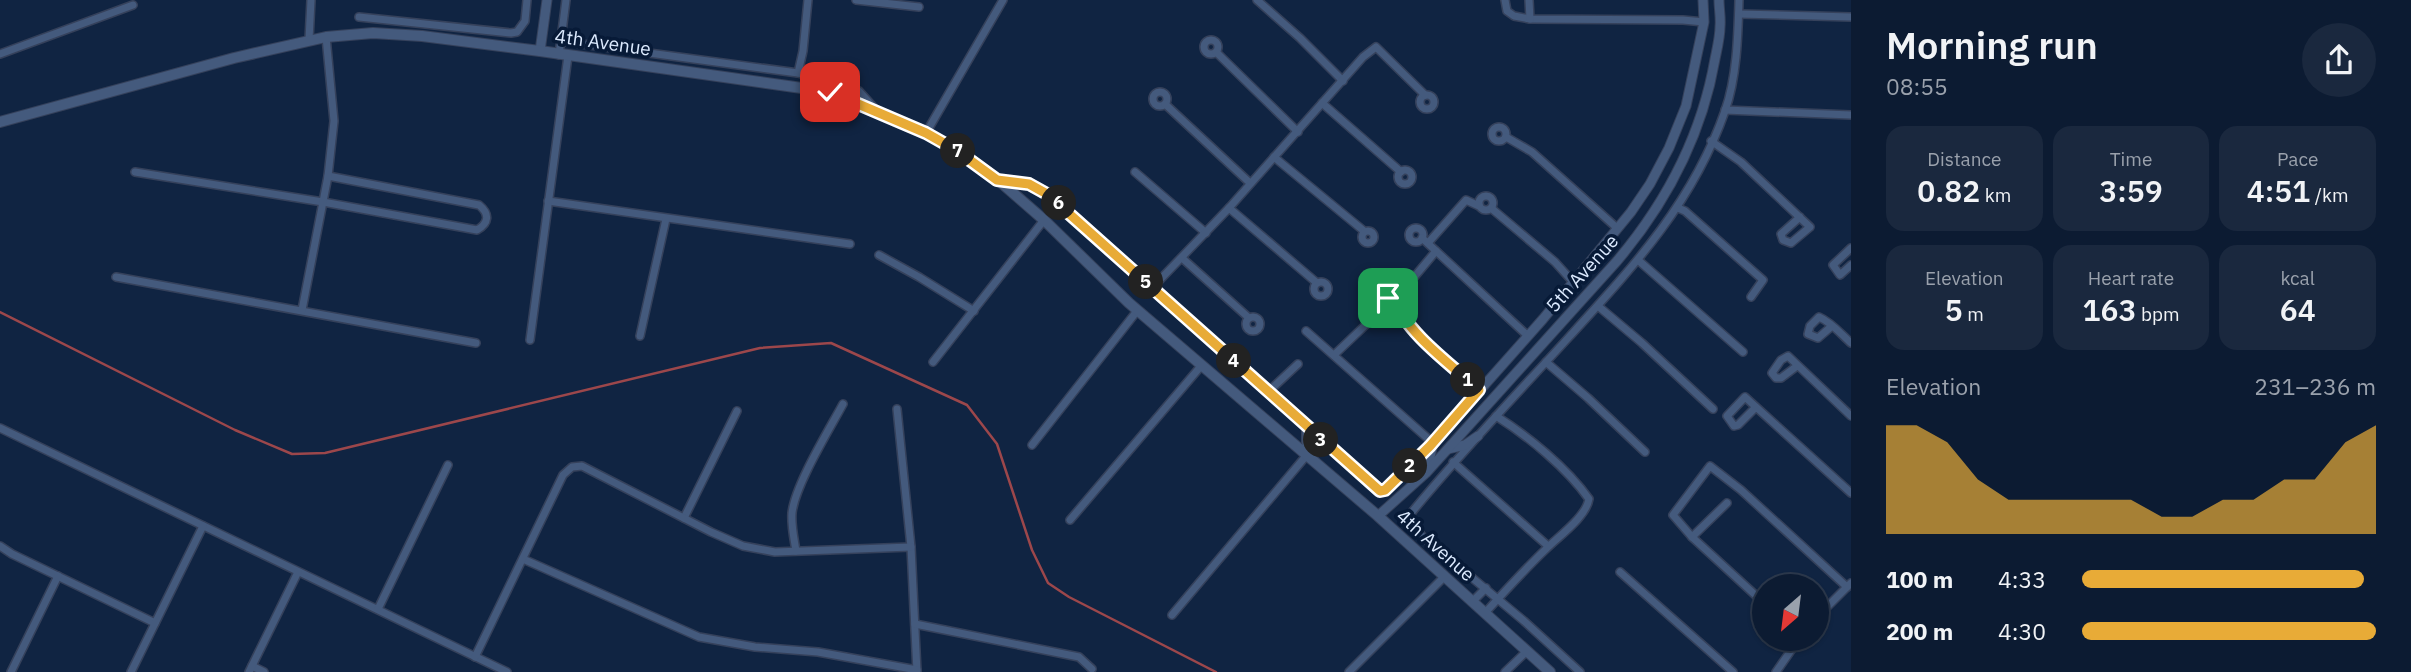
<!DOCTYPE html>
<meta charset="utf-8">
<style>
body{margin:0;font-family:"IBM Plex Sans",sans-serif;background:#1a283e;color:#f1f3f6;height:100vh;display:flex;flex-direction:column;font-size:26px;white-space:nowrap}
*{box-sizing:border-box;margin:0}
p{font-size:23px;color:#9aa1ac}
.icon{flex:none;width:38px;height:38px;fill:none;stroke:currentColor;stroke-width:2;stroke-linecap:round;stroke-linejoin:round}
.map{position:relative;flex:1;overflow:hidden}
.sheet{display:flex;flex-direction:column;background:#0c1b32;width:560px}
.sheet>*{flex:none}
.needle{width:46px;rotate:208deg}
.controls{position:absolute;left:1752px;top:574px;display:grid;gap:14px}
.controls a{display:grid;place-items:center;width:77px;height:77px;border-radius:50%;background:#0c1b32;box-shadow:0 2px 5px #0004,0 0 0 2px #2c394d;font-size:35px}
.pin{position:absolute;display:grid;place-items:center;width:60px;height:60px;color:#fff;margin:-30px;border-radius:14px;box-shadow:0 4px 10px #0006}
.km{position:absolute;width:35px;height:35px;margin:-18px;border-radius:50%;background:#222;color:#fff;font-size:19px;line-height:35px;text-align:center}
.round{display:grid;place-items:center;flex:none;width:74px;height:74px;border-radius:37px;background:#1a283e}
.head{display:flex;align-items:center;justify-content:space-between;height:119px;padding:0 35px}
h1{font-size:38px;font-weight:600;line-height:52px}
.stats{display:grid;grid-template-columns:repeat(3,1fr);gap:10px;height:119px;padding:7px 35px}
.stats div{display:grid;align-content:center;border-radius:18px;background:#1a283e;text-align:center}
.stats b{font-size:30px;font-weight:600}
.stats small{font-size:19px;font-weight:400}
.stats p{font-size:19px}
.chart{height:196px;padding:14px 35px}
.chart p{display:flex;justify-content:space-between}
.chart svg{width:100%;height:126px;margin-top:7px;fill:#e8ab37;opacity:.7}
ul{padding:0 35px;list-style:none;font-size:23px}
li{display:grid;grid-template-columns:112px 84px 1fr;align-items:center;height:52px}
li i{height:18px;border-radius:9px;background:#e8ab37}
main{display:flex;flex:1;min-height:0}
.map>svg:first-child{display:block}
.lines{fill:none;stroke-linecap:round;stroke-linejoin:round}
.stream{stroke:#9c474b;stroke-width:2.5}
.minor-casing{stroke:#35415b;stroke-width:10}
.tertiary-casing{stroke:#35415b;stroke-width:11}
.secondary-casing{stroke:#35415b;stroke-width:12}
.minor{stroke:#445a7d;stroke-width:7}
.tertiary{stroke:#445a7d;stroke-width:9}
.secondary{stroke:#445a7d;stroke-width:10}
.route-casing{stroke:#fff;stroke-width:14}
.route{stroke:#e8ab37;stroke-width:9}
.labels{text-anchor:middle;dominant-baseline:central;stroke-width:7;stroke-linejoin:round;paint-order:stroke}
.street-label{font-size:19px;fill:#dceafe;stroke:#071a37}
</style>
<main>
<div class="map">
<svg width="1851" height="672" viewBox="0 0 1851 672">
<rect width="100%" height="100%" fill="#102442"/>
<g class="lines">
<polyline class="stream" points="0,312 235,430 292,454 325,453 760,348 831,343 967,405 997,444 1032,550 1048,583 1069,597 1216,672"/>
<defs>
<g id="minor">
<polyline points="856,0 919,7"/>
<polyline points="1257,0 1300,38 1343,81"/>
<polyline points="1505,0 1507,11 1514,16 1530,19 1683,20 1704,22"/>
<polyline points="1529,0 1530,19"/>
<polyline points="1739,14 1851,17"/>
<polyline points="359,17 511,33 517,32 525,21 527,0"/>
<polyline points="309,40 311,0"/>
<circle cx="1211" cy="47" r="7"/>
<polyline points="560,41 798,73 859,91 877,111"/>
<polyline points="1216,52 1298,132"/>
<polyline points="0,54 133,5"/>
<polyline points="559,55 566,0"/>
<polyline points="798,73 803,51 808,0"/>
<circle cx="1160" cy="99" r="7"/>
<circle cx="1427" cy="102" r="7"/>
<polyline points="1322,103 1401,172"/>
<polyline points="1165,104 1250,183"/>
<polyline points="1725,110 1851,115"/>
<circle cx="1499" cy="134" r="7"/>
<polyline points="926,133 1003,0"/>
<polyline points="1506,137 1532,152 1617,228"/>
<polyline points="1711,141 1741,162 1810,227 1791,243 1783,240 1781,234 1800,217"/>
<polyline points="1274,157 1364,231"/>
<circle cx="1405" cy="177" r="7"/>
<path d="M 135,172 L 323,202 L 477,230 C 489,223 490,214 479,205 L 328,176"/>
<polyline points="1135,172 1206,233"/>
<polyline points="997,180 1035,186 1061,204 1380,491 1385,490 1431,446"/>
<circle cx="1486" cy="203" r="7"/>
<polyline points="548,201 850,244"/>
<polyline points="1229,208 1317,283"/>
<polyline points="1491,208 1555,262 1573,282"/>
<polyline points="1678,208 1685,211 1763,280 1751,297"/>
<circle cx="1416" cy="235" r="7"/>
<circle cx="1368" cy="237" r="6"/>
<polyline points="1422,238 1528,336"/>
<polyline points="1428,243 1466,200 1479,206"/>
<polyline points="1851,248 1833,265 1840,275 1851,265"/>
<polyline points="879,255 919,277 974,311"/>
<polyline points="1182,258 1249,318"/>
<polyline points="1638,260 1743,352"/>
<polyline points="116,277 476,343"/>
<circle cx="1321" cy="289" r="7"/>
<polyline points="1152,288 1229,208 1363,57 1376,47 1425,95"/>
<circle cx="1390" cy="305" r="7"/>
<polyline points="1395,300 1436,251"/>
<polyline points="1598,306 1642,343 1713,409"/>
<polyline points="1396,308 1421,337 1479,390"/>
<polyline points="302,310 328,176 334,121 326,37"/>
<circle cx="1253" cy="324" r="7"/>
<path d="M 1832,326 L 1818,338 L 1808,334 L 1810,326 L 1819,317 C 1831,322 1841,334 1851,343"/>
<polyline points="1306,331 1433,443"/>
<polyline points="640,336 666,219"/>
<polyline points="530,340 568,56"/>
<polyline points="1334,355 1375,316 1386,311"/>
<polyline points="933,362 1044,220"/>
<polyline points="1546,362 1588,398 1645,452"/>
<polyline points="1797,366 1781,378 1776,378 1772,373 1781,360 1788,356 1851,416"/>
<polyline points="1268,392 1298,364"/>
<polyline points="1756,407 1738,425 1734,426 1727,416 1745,397 1756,407 1851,493"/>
<polyline points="897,409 911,547 917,672"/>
<polyline points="0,428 507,672"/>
<polyline points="1032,445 1137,311"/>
<polyline points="1453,462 1548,546"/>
<polyline points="684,518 737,411"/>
<polyline points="1070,520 1201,366"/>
<polyline points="1692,537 1727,503"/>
<polyline points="0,546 12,554 155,623"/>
<path d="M 796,551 C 794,538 791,526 792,513 C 795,485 829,430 843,404"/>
<polyline points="523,559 699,637 755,647 818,652 917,670"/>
<polyline points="1620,572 1733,672"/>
<polyline points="1472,602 1486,588"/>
<polyline points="1764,603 1692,537 1673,515 1710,466 1741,490 1847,587"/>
<polyline points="378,609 448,465"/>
<path d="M 1485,613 C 1505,591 1525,569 1546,549 C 1559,536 1586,517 1589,499 C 1567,468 1528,436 1496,416"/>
<polyline points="1172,615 1306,456 1306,426"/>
<polyline points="1816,618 1851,583"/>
<polyline points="915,624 1079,657 1092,669"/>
<polyline points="475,657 563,475 572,467 582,466 711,532 743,546 775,552 911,547"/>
<polyline points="252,666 264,672"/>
<polyline points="11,672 58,576"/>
<polyline points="131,672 203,526"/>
<polyline points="249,672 298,572"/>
<polyline points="1349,672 1444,577"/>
<polyline points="1505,672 1527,651"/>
<path d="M 1580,672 L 1524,621 L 1422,536 L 1410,520 L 1412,512 C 1462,451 1516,395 1569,337 C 1633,267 1693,203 1725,111 C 1737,77 1738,35 1739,0"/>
<polyline points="1776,672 1799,639"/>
</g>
<g id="tertiary">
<polyline points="540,51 547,0"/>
<polyline points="1448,449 1465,445 1478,436"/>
<polyline points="1427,471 1433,443 1543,319 1631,212 1650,184 1669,148 1686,106 1704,22 1703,0"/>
<path d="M 1378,516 L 1426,473 L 1617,261 C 1666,203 1702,134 1715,59 C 1717,49 1720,37 1720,27 C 1721,18 1719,9 1719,0"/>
</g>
<polyline id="secondary" points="0,122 234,58 326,37 373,33 422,36 540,51 830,92 926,133 956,150 997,179 1044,220 1129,303 1378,516 1550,672"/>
</defs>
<use href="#minor" class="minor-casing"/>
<use href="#tertiary" class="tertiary-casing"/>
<use href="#secondary" class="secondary-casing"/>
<use href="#minor" class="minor"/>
<use href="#tertiary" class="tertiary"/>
<use href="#secondary" class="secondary"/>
</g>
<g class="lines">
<defs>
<path id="route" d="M 830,92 L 926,133 L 956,150 L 997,180 L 1029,184 L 1047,194 L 1380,491 L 1385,490 L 1430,446 L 1479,390 C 1453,366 1406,333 1395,300 L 1388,298"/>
</defs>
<use href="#route" class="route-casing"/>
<use href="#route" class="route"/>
</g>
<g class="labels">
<g class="street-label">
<text transform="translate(603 42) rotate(8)">4th Avenue</text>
<text transform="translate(1582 273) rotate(-48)">5th Avenue</text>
<text transform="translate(1436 545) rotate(42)">4th Avenue</text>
</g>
</g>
</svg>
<div class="controls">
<a><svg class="needle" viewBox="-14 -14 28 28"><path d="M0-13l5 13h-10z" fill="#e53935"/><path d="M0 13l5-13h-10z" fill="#9aa1ac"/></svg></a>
</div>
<div class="pin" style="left:1388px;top:298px;background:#1e9e55"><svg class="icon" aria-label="arrive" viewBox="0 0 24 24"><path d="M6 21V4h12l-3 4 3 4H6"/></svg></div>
<div class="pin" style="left:830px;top:92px;background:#d93025"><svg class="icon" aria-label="check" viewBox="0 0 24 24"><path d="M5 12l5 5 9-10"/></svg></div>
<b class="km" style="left:1468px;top:380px">1</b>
<b class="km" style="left:1410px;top:466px">2</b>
<b class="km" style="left:1321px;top:440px">3</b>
<b class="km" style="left:1234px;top:361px">4</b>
<b class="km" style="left:1146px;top:282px">5</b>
<b class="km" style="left:1059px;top:203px">6</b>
<b class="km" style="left:958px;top:151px">7</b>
</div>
<section class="sheet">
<div class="head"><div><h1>Morning run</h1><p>08:55</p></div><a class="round"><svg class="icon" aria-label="share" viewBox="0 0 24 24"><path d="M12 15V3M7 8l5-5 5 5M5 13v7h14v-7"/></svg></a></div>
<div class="stats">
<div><p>Distance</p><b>0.82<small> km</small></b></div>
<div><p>Time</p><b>3:59</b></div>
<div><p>Pace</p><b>4:51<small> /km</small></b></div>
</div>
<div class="stats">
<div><p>Elevation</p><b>5<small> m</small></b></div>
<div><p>Heart rate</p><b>163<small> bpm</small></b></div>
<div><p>kcal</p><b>64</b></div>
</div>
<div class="chart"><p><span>Elevation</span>231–236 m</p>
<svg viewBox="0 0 160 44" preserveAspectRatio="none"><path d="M0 44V6L10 6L20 12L30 25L40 32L50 32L60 32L70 32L80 32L90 38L100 38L110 32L120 32L130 25L140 25L150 12L160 6V44z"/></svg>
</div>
<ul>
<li><b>100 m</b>4:33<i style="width:96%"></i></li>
<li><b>200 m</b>4:30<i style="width:100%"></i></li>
</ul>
</section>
</main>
